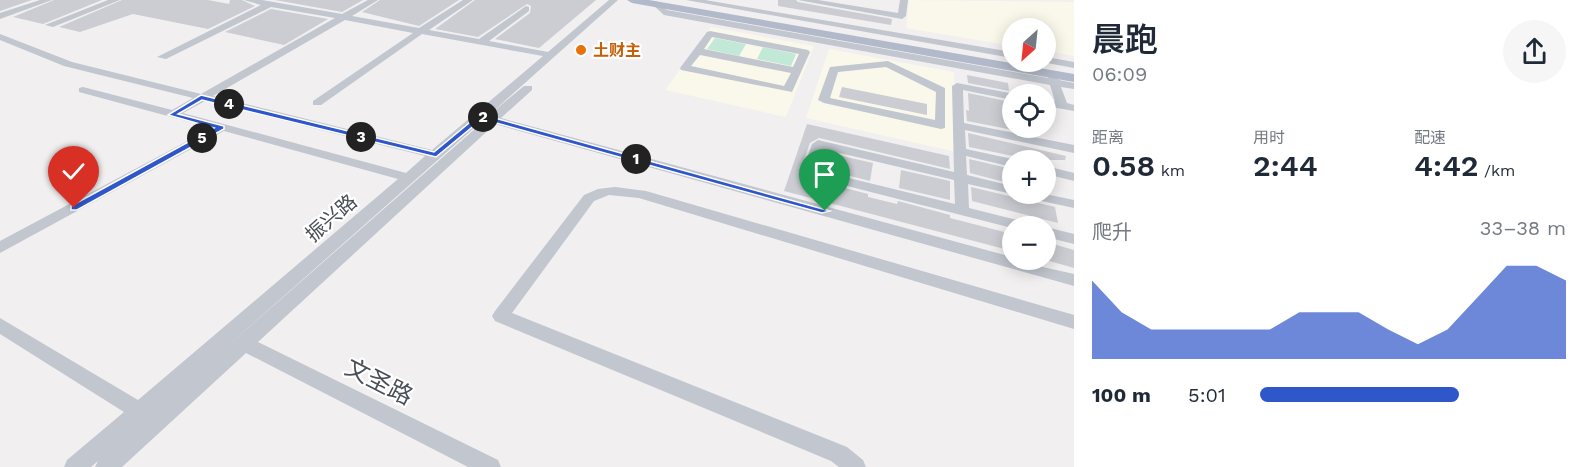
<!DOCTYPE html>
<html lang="zh">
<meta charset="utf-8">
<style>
body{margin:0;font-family:"Work Sans","Noto Sans SC",sans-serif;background:#f6f6f7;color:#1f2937;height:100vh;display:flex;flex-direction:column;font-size:22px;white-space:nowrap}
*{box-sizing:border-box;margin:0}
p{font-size:20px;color:#747a83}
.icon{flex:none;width:33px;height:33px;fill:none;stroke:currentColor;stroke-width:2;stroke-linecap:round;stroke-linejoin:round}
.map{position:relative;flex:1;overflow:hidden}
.details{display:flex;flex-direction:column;background:#fff;width:510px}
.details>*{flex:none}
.needle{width:39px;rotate:207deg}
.fabs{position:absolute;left:1002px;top:18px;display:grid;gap:12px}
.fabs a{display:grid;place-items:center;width:54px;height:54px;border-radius:50%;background:#fff;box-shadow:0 3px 15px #0003;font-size:30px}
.pin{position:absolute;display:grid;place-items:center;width:51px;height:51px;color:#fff;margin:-62px -26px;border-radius:50% 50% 50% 0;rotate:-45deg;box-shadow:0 0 6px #0007}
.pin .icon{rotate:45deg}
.km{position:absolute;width:30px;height:30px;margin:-15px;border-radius:50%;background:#222;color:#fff;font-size:16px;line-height:30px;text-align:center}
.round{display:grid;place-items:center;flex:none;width:63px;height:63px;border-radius:32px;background:#f6f6f7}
.head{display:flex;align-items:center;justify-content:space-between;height:102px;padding:0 18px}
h1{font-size:33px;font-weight:600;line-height:45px}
.metrics{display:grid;grid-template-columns:repeat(3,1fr);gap:9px;height:102px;padding:6px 18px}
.metrics div{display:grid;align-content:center}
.metrics b{font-size:30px;font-weight:600}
.metrics small{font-size:16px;font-weight:400}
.metrics p{font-size:16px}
.chart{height:168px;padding:12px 18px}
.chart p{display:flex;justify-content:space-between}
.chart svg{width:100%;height:108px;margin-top:6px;fill:#3057c9;opacity:.7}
ul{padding:0 18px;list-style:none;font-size:20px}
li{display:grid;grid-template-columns:96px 72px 1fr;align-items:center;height:45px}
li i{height:15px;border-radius:8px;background:#3057c9}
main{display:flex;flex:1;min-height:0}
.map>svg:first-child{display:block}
.commercial{fill:#f9f8ea}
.green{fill:#c2e9d8}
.building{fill:#cccdd3}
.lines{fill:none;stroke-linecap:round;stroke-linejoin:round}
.minor{fill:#c1c6cf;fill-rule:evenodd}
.major{fill:#b2b9ca;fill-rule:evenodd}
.route{fill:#3057c9;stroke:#fff;stroke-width:1.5}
.food-dot{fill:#e8710a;stroke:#fff;stroke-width:2}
.labels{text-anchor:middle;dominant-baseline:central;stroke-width:4.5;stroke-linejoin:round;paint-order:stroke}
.far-food-label{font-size:16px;font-weight:bold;fill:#c56008;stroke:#fff;text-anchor:start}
.street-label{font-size:20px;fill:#494f59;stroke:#fff}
.near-street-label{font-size:24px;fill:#494f59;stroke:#fff}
</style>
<main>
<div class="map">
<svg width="1074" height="467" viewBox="0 0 1074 467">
<rect width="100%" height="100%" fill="#f1efef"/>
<g class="commercial">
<polygon points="909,0 1074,2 1074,56 1046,51 1046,28 1012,28 1012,46 906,28"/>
<polygon points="711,27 814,46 786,117 665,90"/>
<polygon points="829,49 954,72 956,152 806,118"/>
</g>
<g class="green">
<polygon points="715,38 746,44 739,56 707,49"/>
<polygon points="763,47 796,54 791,66 757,59"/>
</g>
<g class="building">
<polygon points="0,0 32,0 0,11"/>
<polygon points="54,0 102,0 43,24 13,17"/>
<polygon points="122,0 208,0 229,4 230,0 242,0 255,6 208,29 133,14 80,32 59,27"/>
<polygon points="275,0 363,0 342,12"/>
<polygon points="380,0 459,0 419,26 362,12"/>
<polygon points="475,0 596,0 539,48 495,39 530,13 531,6 527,4 478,37 435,29"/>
<polygon points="778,0 796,0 798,2 892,19 891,25 778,6"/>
<polygon points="271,9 328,19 284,45 225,32"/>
<polygon points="967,75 1008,83 1009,91 968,83"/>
<polygon points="842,87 927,104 927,115 839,97"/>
<polygon points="968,93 1011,102 1012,128 1017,128 1018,131 967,121 966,110 969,111"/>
<polygon points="807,124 949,156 950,169 819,138 810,143 800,171 803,177 868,194 868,197 897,204 898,201 950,215 950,218 1012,234 1012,251 784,191"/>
<polygon points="968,133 1066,156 1065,160 1033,160 969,147"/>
<polygon points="824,152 873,163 870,181 819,168"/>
<polygon points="969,159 1012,169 1012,184 970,173"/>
<polygon points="901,170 950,181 950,200 899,188"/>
<polygon points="971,187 1055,207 1058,223 972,201"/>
<polygon points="1046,242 1074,250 1074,268 1046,260"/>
</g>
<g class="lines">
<g class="minor">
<polygon points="40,0 52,0 0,19 0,13"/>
<polygon points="108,0 120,0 53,27 45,25"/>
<path d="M 244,0 L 262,0 L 342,14 L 368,0 L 378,0 L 352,16 L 419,28 L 463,0 L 473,0 L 429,30 L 479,39 L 526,6 L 529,7 L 529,11 L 489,41 L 548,52 L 609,0 L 618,0 L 489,115 L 524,86 L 532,86 L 532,90 L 501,118 L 1012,257 L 1012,260 L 1074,274 L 1074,286 L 495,124 L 258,342 L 498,460 L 501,467 L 468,467 L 246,353 L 122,467 L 95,467 L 98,461 L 91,467 L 64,467 L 67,460 L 124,412 L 0,334 L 0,318 L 138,400 L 398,179 L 224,131 L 0,253 L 0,241 L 212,128 L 79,92 L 79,88 L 83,87 L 172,110 L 193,98 L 64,66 L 0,40 L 0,34 L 72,62 L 201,94 L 335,18 L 271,7 L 166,59 L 157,57 L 261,5 ZM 345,20 L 413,33 L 313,101 L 313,105 L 321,105 L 422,34 L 543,56 L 432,150 L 213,96 ZM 205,101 L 425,156 L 406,173 L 183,113 ZM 483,120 L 484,121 L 215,357 Z"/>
<polygon points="686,0 705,0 1012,52 1012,58"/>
<polygon points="798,0 818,0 898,13 900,0 908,0 906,16 902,19"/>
<polygon points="656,1 667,10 1048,78 1048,72 1056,72 1059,80 1074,83 1074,89 1061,87 1067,103 1074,105 1074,111 1046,106 1046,100 1055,101 1050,85 664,15 652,4"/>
<path d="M 710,31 L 808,50 L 810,52 L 792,92 L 681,70 L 680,68 L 707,32 ZM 712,37 L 799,54 L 793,67 L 704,49 ZM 700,55 L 791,73 L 784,86 L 691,66 Z"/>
<polygon points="1046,57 1074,62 1074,68 1042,62 1046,62"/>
<path d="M 888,61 L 945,88 L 945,128 L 941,129 L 824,103 L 818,100 L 830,67 ZM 886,67 L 936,92 L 935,120 L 830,98 L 838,72 Z"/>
<path d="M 957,83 L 1015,94 L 1012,94 L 1012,100 L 963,90 L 964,123 L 1074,145 L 1074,153 L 965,130 L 966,149 L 1017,160 L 1012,160 L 1012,167 L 966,156 L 967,175 L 1012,186 L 1012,194 L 1015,194 L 1012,194 L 968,184 L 969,208 L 1029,223 L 1031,226 L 1012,228 L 804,175 L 802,172 L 812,144 L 818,140 L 954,172 L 952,86 ZM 823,149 L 954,180 L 955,204 L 816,170 Z"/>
<polygon points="1046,166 1074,173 1074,181 1046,174"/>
<polygon points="615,187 646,191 1074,315 1074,329 639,198 609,195 594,201 512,313 847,447 863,460 866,467 839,467 831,461 495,321 492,316 495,311 584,195 598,189"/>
<polygon points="1021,194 1045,194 1074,200 1074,208 1023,197"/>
<polygon points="1046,227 1074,234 1074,244 1046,237"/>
</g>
<polygon class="major" points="627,0 649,0 1074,74 1074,82 632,3"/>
</g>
<polygon class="route" points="201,95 434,152 480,114 830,211 822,213 482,119 436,157 202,100 178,114 224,126 224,129 77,210 71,210 71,206 214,128 168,115"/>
<circle class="food-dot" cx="581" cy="50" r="6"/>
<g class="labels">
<g class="far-food-label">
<text x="593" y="50">土财主</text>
</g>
<g class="street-label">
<text transform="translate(331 218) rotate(-41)">振兴路</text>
</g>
<g class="near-street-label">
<text transform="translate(379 382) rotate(27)">文圣路</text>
</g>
</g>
</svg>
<div class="fabs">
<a><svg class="needle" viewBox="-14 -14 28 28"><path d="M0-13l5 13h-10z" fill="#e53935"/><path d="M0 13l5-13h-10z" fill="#747a83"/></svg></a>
<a><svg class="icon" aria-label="locate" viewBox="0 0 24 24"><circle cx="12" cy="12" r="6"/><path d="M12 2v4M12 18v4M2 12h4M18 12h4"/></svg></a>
<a>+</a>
<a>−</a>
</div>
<div class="pin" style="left:825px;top:211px;background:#1e9e55"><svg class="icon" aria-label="arrive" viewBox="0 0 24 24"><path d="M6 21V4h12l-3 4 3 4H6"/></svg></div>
<div class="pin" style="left:74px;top:208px;background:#d93025"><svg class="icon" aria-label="check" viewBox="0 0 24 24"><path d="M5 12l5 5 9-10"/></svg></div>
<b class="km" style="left:636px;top:159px">1</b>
<b class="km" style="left:483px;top:117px">2</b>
<b class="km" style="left:361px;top:137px">3</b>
<b class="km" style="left:229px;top:104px">4</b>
<b class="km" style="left:202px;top:138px">5</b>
</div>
<section class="details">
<div class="head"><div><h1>晨跑</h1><p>06:09</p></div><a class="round"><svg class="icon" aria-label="share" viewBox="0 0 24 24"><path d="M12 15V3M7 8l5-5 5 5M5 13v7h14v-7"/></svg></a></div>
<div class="metrics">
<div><p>距离</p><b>0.58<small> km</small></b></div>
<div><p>用时</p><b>2:44</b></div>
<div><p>配速</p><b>4:42<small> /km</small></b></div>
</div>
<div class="chart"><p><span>爬升</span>33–38 m</p>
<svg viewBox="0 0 160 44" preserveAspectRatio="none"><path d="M0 44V12L10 25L20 32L30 32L40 32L50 32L60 32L70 25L80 25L90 25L100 32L110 38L120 32L130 19L140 6L150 6L160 12V44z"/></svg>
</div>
<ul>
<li><b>100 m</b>5:01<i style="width:65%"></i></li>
</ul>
</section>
</main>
